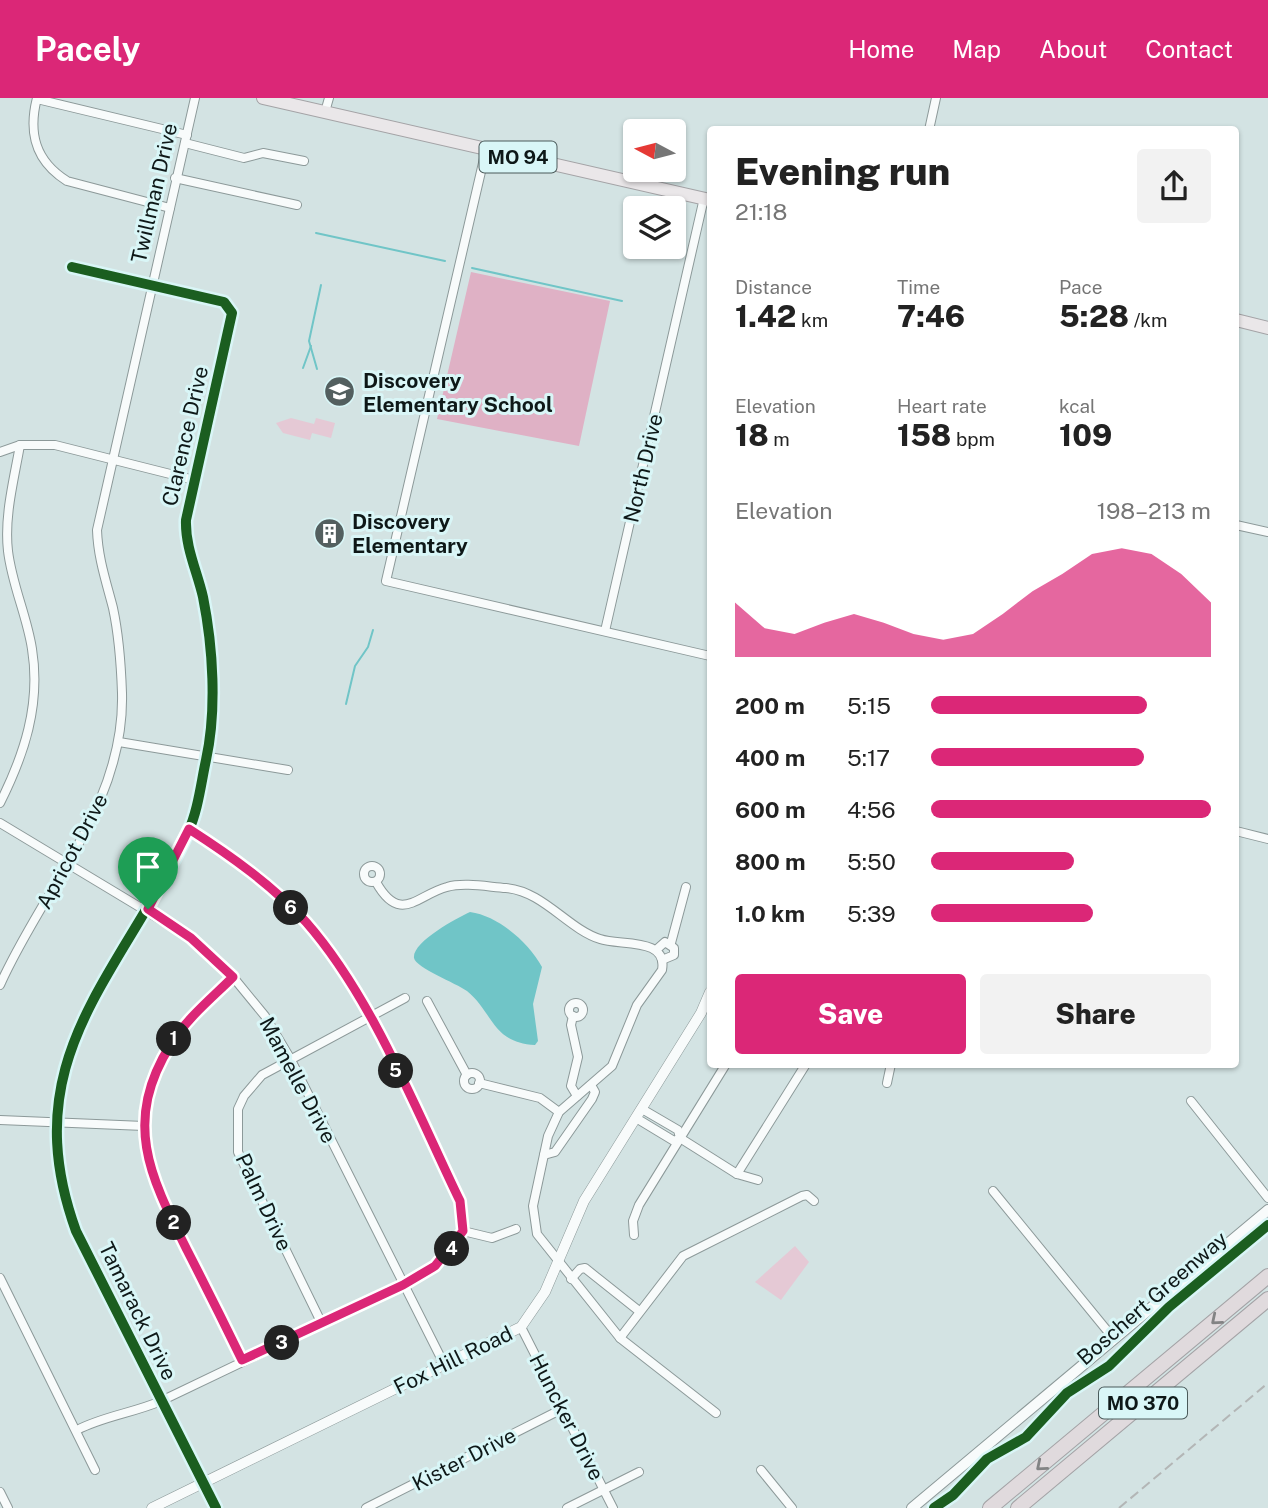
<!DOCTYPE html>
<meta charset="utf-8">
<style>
body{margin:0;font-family:"Public Sans",sans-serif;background:#f2f2f2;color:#222;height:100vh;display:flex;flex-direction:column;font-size:26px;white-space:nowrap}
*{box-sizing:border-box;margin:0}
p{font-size:23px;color:#767676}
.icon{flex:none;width:38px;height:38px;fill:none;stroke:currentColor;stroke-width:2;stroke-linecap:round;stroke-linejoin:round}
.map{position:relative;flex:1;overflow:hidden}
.side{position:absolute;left:707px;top:28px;width:532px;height:942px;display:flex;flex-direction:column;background:#fff;border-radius:7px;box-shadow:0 2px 5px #0004}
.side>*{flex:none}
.needle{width:46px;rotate:277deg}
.buttons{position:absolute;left:623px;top:21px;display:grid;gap:14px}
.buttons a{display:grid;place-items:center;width:63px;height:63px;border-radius:7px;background:#fff;box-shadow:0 2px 5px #0004;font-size:35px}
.pin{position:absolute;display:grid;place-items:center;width:60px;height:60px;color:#fff;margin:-72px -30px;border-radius:50% 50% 50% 0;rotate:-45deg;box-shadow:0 0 7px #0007}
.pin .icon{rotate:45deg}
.km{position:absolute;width:35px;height:35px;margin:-18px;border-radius:50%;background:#222;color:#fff;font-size:19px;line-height:35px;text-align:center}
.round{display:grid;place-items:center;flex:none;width:74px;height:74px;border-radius:7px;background:#f2f2f2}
.head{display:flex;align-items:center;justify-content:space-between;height:119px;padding:0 28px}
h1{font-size:38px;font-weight:800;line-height:52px}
.stats{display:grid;grid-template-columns:repeat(3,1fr);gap:10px;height:119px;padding:7px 28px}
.stats div{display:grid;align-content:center}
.stats b{font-size:30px;font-weight:800}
.stats small{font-size:19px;font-weight:400}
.stats p{font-size:19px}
.chart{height:196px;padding:14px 28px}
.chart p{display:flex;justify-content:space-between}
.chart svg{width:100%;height:126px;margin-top:7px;fill:#db2777;opacity:.7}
.action{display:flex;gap:14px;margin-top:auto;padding:14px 28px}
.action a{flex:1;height:80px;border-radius:7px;background:#db2777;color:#fff;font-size:28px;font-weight:800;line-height:80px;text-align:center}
.action a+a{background:#f2f2f2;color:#222}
ul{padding:0 28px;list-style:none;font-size:23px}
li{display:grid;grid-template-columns:112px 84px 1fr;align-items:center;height:52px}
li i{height:18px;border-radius:9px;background:#db2777}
header{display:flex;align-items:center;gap:42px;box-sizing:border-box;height:98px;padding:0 35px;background:#db2777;color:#fff}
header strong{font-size:33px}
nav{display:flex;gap:38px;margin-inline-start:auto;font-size:24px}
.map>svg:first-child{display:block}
.green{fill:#e5c9d5}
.forest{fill:#dfb1c5}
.water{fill:#70c5c7}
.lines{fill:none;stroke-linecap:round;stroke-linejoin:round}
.stream{stroke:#70c5c7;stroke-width:2}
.minor-casing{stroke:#8c9999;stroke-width:10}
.tertiary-casing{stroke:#8c9999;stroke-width:11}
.secondary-casing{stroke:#8c9999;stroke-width:12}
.primary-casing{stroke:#a4a3a6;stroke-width:14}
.motorway-casing{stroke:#a4a3a6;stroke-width:16}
.minor{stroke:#f8fbfb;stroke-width:8}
.tertiary{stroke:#f8fbfb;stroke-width:10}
.secondary{stroke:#f8fbfb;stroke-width:10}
.primary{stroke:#eae7e9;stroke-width:12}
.motorway{stroke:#e0dadd;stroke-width:14}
.rail{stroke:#b3b6b6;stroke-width:2;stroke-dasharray:10 5;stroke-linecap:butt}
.cycleway-casing{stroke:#d9f6f7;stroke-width:15}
.cycleway{stroke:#1b5e20;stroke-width:10}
.oneway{stroke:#828384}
.route-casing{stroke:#fff;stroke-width:14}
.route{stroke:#db2777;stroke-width:9}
.labels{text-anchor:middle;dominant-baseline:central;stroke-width:6;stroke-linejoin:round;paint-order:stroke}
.shield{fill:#d9f6f7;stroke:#4b5b5b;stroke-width:2}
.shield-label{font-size:19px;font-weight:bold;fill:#0e1818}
.street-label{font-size:21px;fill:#0e1818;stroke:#d9f6f7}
.poi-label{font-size:21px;font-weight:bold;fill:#0e1818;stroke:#d9f6f7;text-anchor:start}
</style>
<header>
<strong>Pacely</strong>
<nav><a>Home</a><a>Map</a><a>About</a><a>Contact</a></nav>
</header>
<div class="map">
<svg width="1268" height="1410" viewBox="0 0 1268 1410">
<rect width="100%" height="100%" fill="#d3e3e3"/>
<g class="green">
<polygon points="291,320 314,326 316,320 335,325 331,340 312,335 310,342 283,335 276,325"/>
<polygon points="795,1148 809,1164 781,1202 755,1184"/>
</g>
<polygon class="forest" points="471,174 610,203 579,348 437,321"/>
<path class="water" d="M 470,814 C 499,818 529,845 542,869 L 533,906 L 538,943 L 535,947 C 492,945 493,914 467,893 C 456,885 416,870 414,860 C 412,844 457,820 470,814 Z"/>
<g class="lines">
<g class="stream">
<polyline points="316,135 445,163"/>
<polyline points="472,170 622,203"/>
<polyline points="303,270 311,248"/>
<polyline points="317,271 309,243 321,187"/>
<polyline points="346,606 355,568 368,549 373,532"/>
</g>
<defs>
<g id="minor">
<path d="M 37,0 C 28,35 35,63 67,83 L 170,110"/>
<polyline points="37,1 187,37"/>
<polyline points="325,14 329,0"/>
<polyline points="929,32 936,0"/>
<polyline points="185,45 244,60 263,55 304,63"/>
<polyline points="486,52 386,483 710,558"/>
<polyline points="175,80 297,107"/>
<path d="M 72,169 L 224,204 L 232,215 L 186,422 C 185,449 197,473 203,499 C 213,549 217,612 206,662 C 201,685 198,713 188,734 C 120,880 13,959 76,1133 L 216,1410"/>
<polyline points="0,354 20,347 55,347 194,382"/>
<polyline points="1236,427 1268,434"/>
<polyline points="605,533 704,100"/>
<polyline points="119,644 288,672"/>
<path d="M 0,705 C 24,657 41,607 32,551 C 27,518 12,487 8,453 C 4,418 14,382 20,347"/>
<polyline points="0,725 191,840 233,879 265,918 290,960 444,1266"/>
<path d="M 189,731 C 231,758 272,787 306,824 C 372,899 416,1012 460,1103 L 463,1133"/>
<polyline points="1236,733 1268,741"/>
<circle cx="372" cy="776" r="8"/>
<path d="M 376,784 C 400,827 417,797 447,789 C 464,784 489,789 506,790 C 543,793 568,831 600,841 C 620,848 668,839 662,872 L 637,907 L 612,968 L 559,1014 L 548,1038 L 533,1108 L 537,1136 L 620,1240 L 716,1315"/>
<polyline points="671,845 686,789"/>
<polyline points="656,852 665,844 674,850 674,857 662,862"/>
<path d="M 233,879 C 212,900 187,920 171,946 C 122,1024 150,1078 187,1152 C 206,1189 224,1225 242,1262"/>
<path d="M 0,887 C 43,790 125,707 122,595 C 121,566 119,538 113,510 C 106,483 98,460 97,432 L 195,0"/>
<polyline points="427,903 467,977"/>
<circle cx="576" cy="912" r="7"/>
<polyline points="573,918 571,927 578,959 571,988 577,998"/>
<circle cx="472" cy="983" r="8"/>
<polyline points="479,985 540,1000 559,1014"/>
<polyline points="887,985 891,966"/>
<polyline points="1191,1003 1268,1100"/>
<polyline points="636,1020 674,1043 680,1040 678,1032 642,1011"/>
<polyline points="0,1022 144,1028"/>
<polyline points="680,1040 737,1076 758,1082"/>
<polyline points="544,1057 555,1054 592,1001 595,994 591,987"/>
<polyline points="737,1076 806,966"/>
<polyline points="993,1093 1114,1241"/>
<polyline points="463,1133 492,1140 516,1131"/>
<polyline points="634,1137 633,1123 639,1107 726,966"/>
<polyline points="0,1180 95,1372"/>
<polyline points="571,1181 580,1171 585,1170 639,1213"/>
<polyline points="322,1226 238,1054 238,1011 244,998 262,977 405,900"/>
<polyline points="521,1229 613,1410"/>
<polyline points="620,1240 683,1158 802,1098 807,1097 814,1103"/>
<path d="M 77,1332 C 104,1318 133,1315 161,1303 L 403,1187 L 435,1168 L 463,1133"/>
<polyline points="761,1372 792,1410"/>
<polyline points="0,1394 8,1410"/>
<polyline points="366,1410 562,1311"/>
<polyline points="567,1410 639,1374"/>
</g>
<polyline id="tertiary" points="152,1410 521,1229 545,1194 584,1103 701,915 710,894"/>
<polyline id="secondary" points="912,1410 1268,1112"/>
<g id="primary">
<polyline points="263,0 710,102"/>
<polyline points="1236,222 1268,230"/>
</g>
<g id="motorway">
<polyline points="990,1410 1268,1178"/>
<polyline points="1018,1410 1268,1201"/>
</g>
</defs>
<use href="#minor" class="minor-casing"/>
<use href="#tertiary" class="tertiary-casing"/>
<use href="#secondary" class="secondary-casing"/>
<use href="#primary" class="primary-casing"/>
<use href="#motorway" class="motorway-casing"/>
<use href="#minor" class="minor"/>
<use href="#tertiary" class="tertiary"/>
<use href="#secondary" class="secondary"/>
<use href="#primary" class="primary"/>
<use href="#motorway" class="motorway"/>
<polyline class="rail" points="1119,1410 1268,1285"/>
<defs>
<g id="cycleway">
<path d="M 72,169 L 224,204 L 232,215 L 186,422 C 185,449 197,473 203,499 C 213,549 217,612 206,662 C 201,685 198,713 188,734 C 120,880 13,959 76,1133 L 216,1410"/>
<polyline points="934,1410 953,1397 987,1361 1026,1339 1067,1295 1109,1268 1169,1209 1268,1127"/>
</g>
</defs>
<use href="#cycleway" class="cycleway-casing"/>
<use href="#cycleway" class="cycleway"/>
</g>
<defs><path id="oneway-chevron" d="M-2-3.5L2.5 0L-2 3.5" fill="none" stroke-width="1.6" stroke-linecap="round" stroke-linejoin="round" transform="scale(1.75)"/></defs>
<g class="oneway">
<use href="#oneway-chevron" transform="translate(1216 1222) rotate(140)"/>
<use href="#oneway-chevron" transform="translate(1041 1368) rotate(140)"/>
</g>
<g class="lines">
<defs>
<path id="route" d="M 189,731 C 231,758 272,787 306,824 C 372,899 416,1012 460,1103 L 463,1133 L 435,1168 L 403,1187 L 242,1262 C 224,1225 206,1189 187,1152 C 150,1078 122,1024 171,946 C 187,920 212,900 233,879 L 191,840 L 148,811 Z"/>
</defs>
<use href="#route" class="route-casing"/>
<use href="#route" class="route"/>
</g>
<defs>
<symbol id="school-disc" viewBox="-11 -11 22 22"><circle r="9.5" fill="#535f5f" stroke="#d9f6f7"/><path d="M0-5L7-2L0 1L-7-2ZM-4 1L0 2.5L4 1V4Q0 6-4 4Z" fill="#fff"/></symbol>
<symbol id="building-disc" viewBox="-11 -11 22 22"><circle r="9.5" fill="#535f5f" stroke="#d9f6f7"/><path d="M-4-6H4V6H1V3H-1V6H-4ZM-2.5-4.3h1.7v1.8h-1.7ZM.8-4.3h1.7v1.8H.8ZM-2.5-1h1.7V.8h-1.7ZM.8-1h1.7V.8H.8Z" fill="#fff"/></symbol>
</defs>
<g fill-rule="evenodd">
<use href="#school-disc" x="322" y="276" width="35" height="35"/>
<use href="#building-disc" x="312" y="418" width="35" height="35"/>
</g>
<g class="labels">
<g class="shield">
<rect x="479.5" y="43.5" width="77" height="31" rx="5"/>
<rect x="1099" y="1289.5" width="88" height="31" rx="5"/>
</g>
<g class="shield-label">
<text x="518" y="59">MO 94</text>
<text x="1143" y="1305">MO 370</text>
</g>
<g class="street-label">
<text transform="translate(154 95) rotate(-77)">Twillman Drive</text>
<text transform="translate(185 338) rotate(-77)">Clarence Drive</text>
<text transform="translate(643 370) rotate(-77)">North Drive</text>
<text transform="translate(72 753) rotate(-62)">Apricot Drive</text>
<text transform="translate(298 982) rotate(62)">Mamelle Drive</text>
<text transform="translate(264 1104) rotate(65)">Palm Drive</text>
<text transform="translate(1152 1200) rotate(-41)">Boschert Greenway</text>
<text transform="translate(138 1213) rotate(64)">Tamarack Drive</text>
<text transform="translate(453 1262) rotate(-26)">Fox Hill Road</text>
<text transform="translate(567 1319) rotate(63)">Huncker Drive</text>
<text transform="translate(464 1361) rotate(-27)">Kister Drive</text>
</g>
<g class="poi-label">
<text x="363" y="282">Discovery<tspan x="363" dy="24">Elementary School</tspan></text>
<text x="352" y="423">Discovery<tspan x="352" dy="24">Elementary</tspan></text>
</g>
</g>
</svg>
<div class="buttons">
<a><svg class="needle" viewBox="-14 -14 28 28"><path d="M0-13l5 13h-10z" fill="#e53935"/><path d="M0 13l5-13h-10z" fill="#767676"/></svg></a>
<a><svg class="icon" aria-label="layers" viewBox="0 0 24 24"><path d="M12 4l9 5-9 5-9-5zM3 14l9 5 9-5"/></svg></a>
</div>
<div class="pin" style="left:148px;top:811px;background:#1e9e55"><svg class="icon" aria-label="arrive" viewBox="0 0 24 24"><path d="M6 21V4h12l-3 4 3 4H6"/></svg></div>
<b class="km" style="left:174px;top:941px">1</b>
<b class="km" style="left:174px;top:1125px">2</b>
<b class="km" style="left:282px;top:1245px">3</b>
<b class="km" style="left:452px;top:1151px">4</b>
<b class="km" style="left:396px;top:973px">5</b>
<b class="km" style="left:291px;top:810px">6</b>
<section class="side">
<div class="head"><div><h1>Evening run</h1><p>21:18</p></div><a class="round"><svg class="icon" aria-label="share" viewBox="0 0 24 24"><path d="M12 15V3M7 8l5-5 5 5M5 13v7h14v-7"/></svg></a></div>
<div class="stats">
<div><p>Distance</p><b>1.42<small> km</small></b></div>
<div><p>Time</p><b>7:46</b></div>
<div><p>Pace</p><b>5:28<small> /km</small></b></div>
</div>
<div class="stats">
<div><p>Elevation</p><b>18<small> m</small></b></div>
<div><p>Heart rate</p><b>158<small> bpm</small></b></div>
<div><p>kcal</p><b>109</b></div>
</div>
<div class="chart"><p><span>Elevation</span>198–213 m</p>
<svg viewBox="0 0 160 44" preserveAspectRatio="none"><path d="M0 44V25L10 34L20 36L30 32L40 29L50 32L60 36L70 38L80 36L90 29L100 21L110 15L120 8L130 6L140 8L150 15L160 25V44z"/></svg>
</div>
<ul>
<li><b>200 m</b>5:15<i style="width:77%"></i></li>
<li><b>400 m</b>5:17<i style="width:76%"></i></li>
<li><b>600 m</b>4:56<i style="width:100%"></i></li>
<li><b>800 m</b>5:50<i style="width:51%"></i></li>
<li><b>1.0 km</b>5:39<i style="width:58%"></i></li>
</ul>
<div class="action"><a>Save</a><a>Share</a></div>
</section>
</div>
